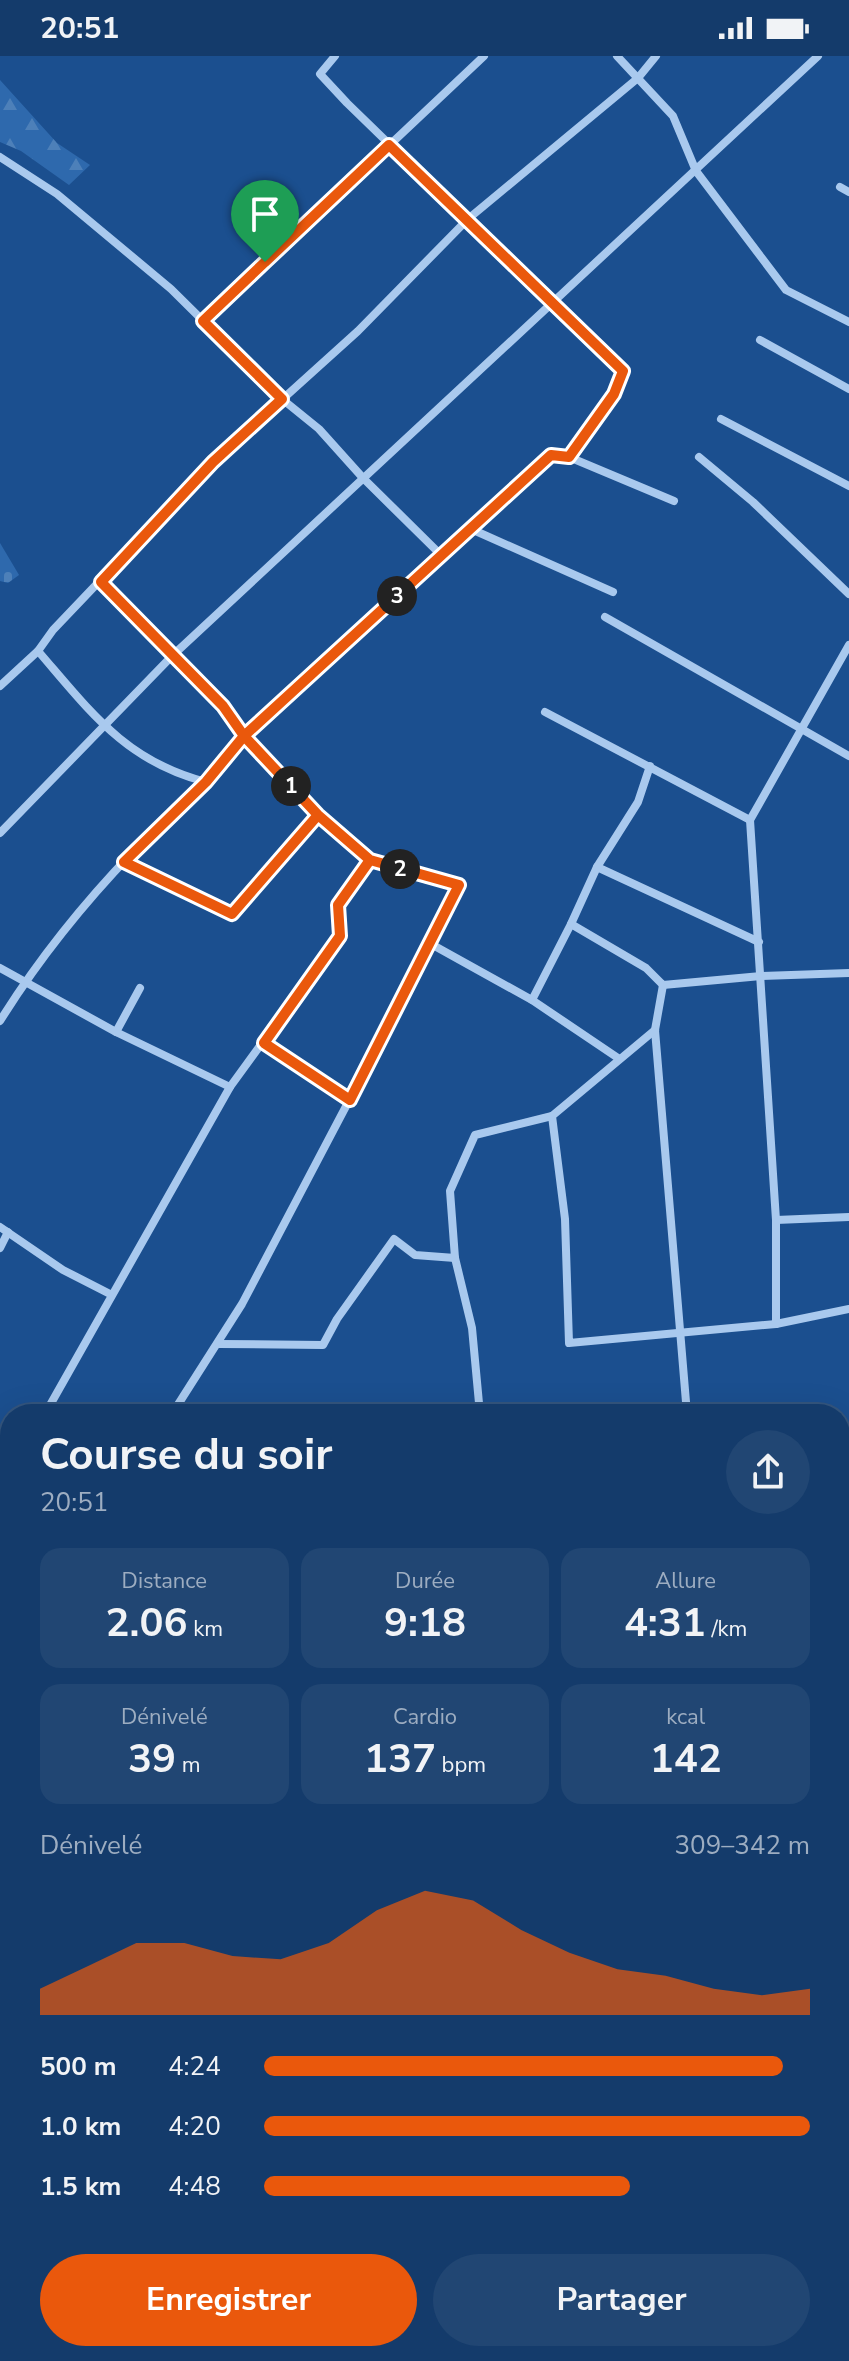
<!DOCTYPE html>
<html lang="fr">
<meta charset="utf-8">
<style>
body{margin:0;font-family:"Nunito Sans",sans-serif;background:#214673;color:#f1f3f6;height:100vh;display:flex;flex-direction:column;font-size:30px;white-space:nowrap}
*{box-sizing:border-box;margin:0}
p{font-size:26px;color:#9dadc1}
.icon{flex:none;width:44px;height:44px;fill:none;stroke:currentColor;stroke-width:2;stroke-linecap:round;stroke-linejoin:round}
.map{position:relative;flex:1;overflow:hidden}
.drawer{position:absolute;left:0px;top:1348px;width:850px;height:958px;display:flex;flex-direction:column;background:#143b6b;border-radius:32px 32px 0 0;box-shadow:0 8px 32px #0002,0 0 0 2px #33557e}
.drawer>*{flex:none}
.pin{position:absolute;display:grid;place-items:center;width:68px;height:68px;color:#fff;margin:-82px -34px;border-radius:50% 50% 50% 0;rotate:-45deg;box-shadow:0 0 8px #0007}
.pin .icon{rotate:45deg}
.km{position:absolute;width:40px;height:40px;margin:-20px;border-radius:50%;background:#222;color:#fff;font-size:22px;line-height:40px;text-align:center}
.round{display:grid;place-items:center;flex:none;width:84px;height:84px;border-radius:42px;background:#214673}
.overview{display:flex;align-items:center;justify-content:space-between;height:136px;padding:0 40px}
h1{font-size:44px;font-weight:700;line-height:60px}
.figures{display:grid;grid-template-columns:repeat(3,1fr);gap:12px;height:136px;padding:8px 40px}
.figures div{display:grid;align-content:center;border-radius:20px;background:#214673;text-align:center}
.figures b{font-size:40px;font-weight:700}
.figures small{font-size:22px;font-weight:400}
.figures p{font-size:22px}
.chart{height:224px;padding:16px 40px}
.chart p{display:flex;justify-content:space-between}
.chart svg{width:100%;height:144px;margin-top:8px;fill:#ea580c;opacity:.7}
.primary-button{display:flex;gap:16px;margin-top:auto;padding:16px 40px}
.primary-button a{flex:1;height:92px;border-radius:48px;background:#ea580c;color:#fff;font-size:32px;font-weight:700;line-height:92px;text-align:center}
.primary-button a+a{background:#214673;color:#f1f3f6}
ul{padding:0 40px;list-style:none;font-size:26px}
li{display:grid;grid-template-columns:128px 96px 1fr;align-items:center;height:60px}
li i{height:20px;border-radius:10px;background:#ea580c}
.status{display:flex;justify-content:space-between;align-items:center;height:56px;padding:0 40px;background:#143b6b;direction:ltr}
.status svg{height:22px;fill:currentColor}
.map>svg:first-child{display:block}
.forest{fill:url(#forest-firs)}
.cemetery{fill:url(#cemetery-stones)}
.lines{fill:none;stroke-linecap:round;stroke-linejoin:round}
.minor{stroke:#a9c9ee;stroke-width:8}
.tertiary{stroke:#a9c9ee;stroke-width:11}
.secondary{stroke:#d6e6fa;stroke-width:12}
.route-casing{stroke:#fff;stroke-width:16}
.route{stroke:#ea580c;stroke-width:10}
</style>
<div class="status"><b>20:51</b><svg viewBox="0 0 49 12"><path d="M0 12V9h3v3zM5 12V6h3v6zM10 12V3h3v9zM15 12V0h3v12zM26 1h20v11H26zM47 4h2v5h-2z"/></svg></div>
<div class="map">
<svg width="849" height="2305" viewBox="0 0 849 2305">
<defs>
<pattern id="forest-firs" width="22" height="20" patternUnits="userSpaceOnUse" patternTransform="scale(2)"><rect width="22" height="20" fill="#2e69ad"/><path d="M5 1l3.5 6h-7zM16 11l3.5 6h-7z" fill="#4d80b9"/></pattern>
<pattern id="cemetery-stones" width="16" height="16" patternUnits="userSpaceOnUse" patternTransform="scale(2)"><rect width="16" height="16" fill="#2e69ad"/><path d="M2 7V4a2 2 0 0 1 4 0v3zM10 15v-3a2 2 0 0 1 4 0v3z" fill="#4d80b9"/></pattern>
</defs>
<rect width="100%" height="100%" fill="#1b4f8f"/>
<polygon class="forest" points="0,24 57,87 90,109 69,129 21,95 0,86"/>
<polygon class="cemetery" points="0,487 19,519 8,527 0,525"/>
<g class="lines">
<g class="minor">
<polyline points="335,0 320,18 347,47 623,315 614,338 569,401"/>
<polyline points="617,0 673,60 696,115 786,234 849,266"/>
<polyline points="0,101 57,138 171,233 282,343 319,373 363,422 442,500"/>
<polyline points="840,131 849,136"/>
<polyline points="203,265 484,0"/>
<polyline points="760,284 849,333"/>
<polyline points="721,363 849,430"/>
<polyline points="699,401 753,446 849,538"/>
<polyline points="471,473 613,536"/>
<polyline points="101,526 223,650 244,680 318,759 370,804 459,829 445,862 242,1248 172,1358"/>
<polyline points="605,561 849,700"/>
<path d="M 38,595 C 90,655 125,705 206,726"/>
<polyline points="0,630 38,595 53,574 213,406 358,275 468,163 638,22 656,0"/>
<polyline points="545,656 750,764"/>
<polyline points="650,710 638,746 597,811 571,868 646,912 663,929 761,920 849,917"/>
<polyline points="0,777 172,600 818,0"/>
<polyline points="124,806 232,858 318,759"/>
<polyline points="597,811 759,886"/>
<polyline points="431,888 532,944 618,1002"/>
<polyline points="0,912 116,976 230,1031"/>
<polyline points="663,929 655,974 687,1358"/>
<polyline points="532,944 571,868"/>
<path d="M 0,965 C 38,904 83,848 133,796 C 171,757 209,722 244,680 L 551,399 L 569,401 L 674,445"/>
<polyline points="655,974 552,1060 565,1163 569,1287 776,1268 849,1253"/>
<polyline points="116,976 140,932"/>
<polyline points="264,987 350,1044"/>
<polyline points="776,1164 849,1161"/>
<polyline points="0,1171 63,1214 110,1238"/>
<polyline points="0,1192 8,1176"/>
<polyline points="455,1202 472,1272 480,1358"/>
<polyline points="776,1268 776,1164 750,764 849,589"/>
<polyline points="219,1288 323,1289 337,1263 394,1183 415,1199 455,1202 450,1135 475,1079 552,1060"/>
<polyline points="45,1358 230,1031 340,880 338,849 370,804"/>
<polyline points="0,1394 10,1397"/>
<polyline points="0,1428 10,1411"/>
<polyline points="840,1487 849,1486"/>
<polyline points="840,1599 849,1598"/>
<polyline points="0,1613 10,1614"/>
<polyline points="840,1688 849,1687"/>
<polyline points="840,1792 849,1792"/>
<polyline points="10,1888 6,1902 10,1917"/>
<polyline points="840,1907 849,1907"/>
<polyline points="840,2021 849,2021"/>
<polyline points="840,2118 849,2117"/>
<polyline points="0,2229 10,2234"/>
<polyline points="128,2296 145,2305"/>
<polyline points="316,2296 321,2305"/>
<polyline points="465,2296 468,2305"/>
<polyline points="586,2296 587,2305"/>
<polyline points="801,2296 801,2305"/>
<polyline points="229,2305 248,2296"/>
<polyline points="416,2305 434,2296"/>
<polyline points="699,2305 700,2296"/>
</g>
<polyline class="tertiary" points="0,1674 10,1659"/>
<g class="secondary">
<polyline points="840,1376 849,1375"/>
<polyline points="0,1489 10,1488"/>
<polyline points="0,1504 10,1512"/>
</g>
</g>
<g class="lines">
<defs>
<polyline id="route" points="265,206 203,265 282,343 213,406 101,526 223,650 244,680 318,759 370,804 338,849 340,880 264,987 350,1044 459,829 370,804 318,759 232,858 124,806 206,726 244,680 551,399 569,401 614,338 623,315 389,89 265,206"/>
</defs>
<use href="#route" class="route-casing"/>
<use href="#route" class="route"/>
</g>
</svg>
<div class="pin" style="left:265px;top:206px;background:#1e9e55"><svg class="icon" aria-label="arrive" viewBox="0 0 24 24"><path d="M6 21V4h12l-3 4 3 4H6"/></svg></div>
<b class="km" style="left:291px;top:730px">1</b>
<b class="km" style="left:400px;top:813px">2</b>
<b class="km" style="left:397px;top:540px">3</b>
<section class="drawer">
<div class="overview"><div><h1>Course du soir</h1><p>20:51</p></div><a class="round"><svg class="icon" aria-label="share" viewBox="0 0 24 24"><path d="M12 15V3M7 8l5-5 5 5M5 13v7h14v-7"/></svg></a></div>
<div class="figures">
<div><p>Distance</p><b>2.06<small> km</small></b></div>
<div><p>Durée</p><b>9:18</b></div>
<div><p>Allure</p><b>4:31<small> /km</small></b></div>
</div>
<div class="figures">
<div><p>Dénivelé</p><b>39<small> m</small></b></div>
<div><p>Cardio</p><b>137<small> bpm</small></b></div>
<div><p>kcal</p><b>142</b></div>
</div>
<div class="chart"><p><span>Dénivelé</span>309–342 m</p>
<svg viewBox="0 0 160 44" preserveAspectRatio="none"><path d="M0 44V36L10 29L20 22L30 22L40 26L50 27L60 22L70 12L80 6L90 9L100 18L110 25L120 30L130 32L140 36L150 38L160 36V44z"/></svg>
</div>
<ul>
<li><b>500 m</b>4:24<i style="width:95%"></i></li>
<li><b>1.0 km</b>4:20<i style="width:100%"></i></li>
<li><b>1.5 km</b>4:48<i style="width:67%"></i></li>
</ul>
<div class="primary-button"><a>Enregistrer</a><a>Partager</a></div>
</section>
</div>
